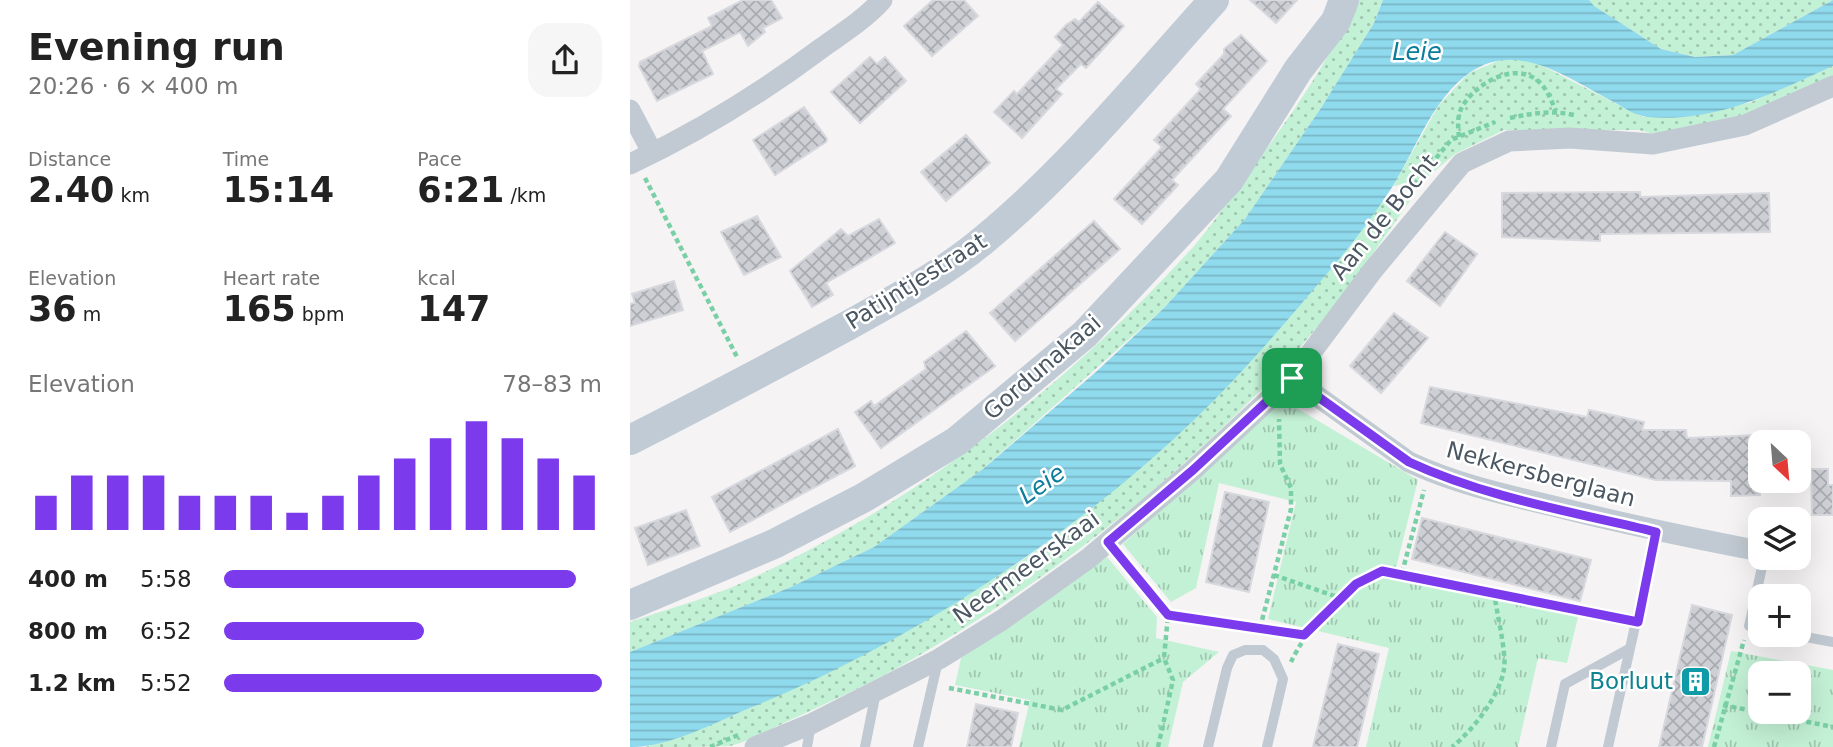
<!DOCTYPE html>
<meta charset="utf-8">
<style>
body{margin:0;font-family:"DejaVu Sans",sans-serif;background:#f6f6f6;color:#222;height:100vh;display:flex;flex-direction:column;font-size:26px;white-space:nowrap}
*{box-sizing:border-box;margin:0}
p{font-size:23px;color:#767676}
.icon{flex:none;width:38px;height:38px;fill:none;stroke:currentColor;stroke-width:2;stroke-linecap:round;stroke-linejoin:round}
.map{position:relative;flex:1;overflow:hidden}
.drawer{display:flex;flex-direction:column;background:#fff;width:630px}
.drawer>*{flex:none}
.needle{width:46px;rotate:154deg}
.fabs{position:absolute;left:1118px;top:430px;display:grid;gap:14px}
.fabs a{display:grid;place-items:center;width:63px;height:63px;border-radius:14px;background:#fff;box-shadow:0 7px 28px #0002;font-size:35px}
.pin{position:absolute;display:grid;place-items:center;width:60px;height:60px;color:#fff;margin:-30px;border-radius:14px;box-shadow:0 4px 10px #0006}
.round{display:grid;place-items:center;flex:none;width:74px;height:74px;border-radius:21px;background:#f6f6f6}
.summary{display:flex;align-items:center;justify-content:space-between;height:119px;padding:0 28px}
h1{font-size:38px;font-weight:600;line-height:52px}
.metrics{display:grid;grid-template-columns:repeat(3,1fr);gap:10px;height:119px;padding:7px 28px}
.metrics div{display:grid;align-content:center}
.metrics b{font-size:35px;font-weight:600}
.metrics small{font-size:19px;font-weight:400}
.metrics p{font-size:19px}
.chart{height:196px;padding:14px 28px}
.chart p{display:flex;justify-content:space-between}
.chart svg{width:100%;height:126px;margin-top:7px;stroke:#7c3aed;stroke-width:6}
ul{padding:0 28px;list-style:none;font-size:23px}
li{display:grid;grid-template-columns:112px 84px 1fr;align-items:center;height:52px}
li i{height:18px;border-radius:9px;background:#7c3aed}
main{display:flex;flex:1;min-height:0}
.map>svg:first-child{display:block}
.grass{fill:url(#grass-dots)}
.park{fill:url(#park-tufts);fill-rule:evenodd}
.water{fill:url(#water-rules)}
.building{fill:url(#building-cross-hatch);stroke:#d7d9de;stroke-width:2}
.lines{fill:none;stroke-linecap:round;stroke-linejoin:round}
.path{stroke:#7ad0a6;stroke-width:4.5;stroke-dasharray:5 3.5;stroke-linecap:butt}
.lane{stroke:#c1cad2;stroke-width:10}
.street{stroke:#c1cad2;stroke-width:21}
.secondary{stroke:#c1cbd6;stroke-width:30}
.route-casing{stroke:#fff;stroke-width:14}
.route{stroke:#7c3aed;stroke-width:9}
.labels{text-anchor:middle;dominant-baseline:central;stroke-width:5;stroke-linejoin:round;paint-order:stroke}
.street-label{font-size:23px;fill:#4a5661;stroke:#fff}
.culture-label{font-size:23px;fill:#0d838f;stroke:#fff;text-anchor:end}
.water-label{font-size:24px;font-style:italic;fill:#0c7c9b;stroke:#fff}
</style>
<main>
<section class="drawer">
<div class="summary"><div><h1>Evening run</h1><p>20:26 · 6 × 400 m</p></div><a class="round"><svg class="icon" aria-label="share" viewBox="0 0 24 24"><path d="M12 15V3M7 8l5-5 5 5M5 13v7h14v-7"/></svg></a></div>
<div class="metrics">
<div><p>Distance</p><b>2.40<small> km</small></b></div>
<div><p>Time</p><b>15:14</b></div>
<div><p>Pace</p><b>6:21<small> /km</small></b></div>
</div>
<div class="metrics">
<div><p>Elevation</p><b>36<small> m</small></b></div>
<div><p>Heart rate</p><b>165<small> bpm</small></b></div>
<div><p>kcal</p><b>147</b></div>
</div>
<div class="chart"><p><span>Elevation</span>78–83 m</p>
<svg viewBox="0 0 160 44" preserveAspectRatio="none"><path d="M5 44V32M15 44V25M25 44V25M35 44V25M45 44V32M55 44V32M65 44V32M75 44V38M85 44V32M95 44V25M105 44V19M115 44V12M125 44V6M135 44V12M145 44V19M155 44V25"/></svg>
</div>
<ul>
<li><b>400 m</b>5:58<i style="width:93%"></i></li>
<li><b>800 m</b>6:52<i style="width:53%"></i></li>
<li><b>1.2 km</b>5:52<i style="width:100%"></i></li>
</ul>
</section>
<div class="map">
<svg width="1203" height="747" viewBox="0 0 1203 747">
<defs>
<pattern id="grass-dots" width="8" height="8" patternUnits="userSpaceOnUse" patternTransform="scale(1.75)"><rect width="8" height="8" fill="#c3f1d5"/><path d="M2 2h.1M6 6h.1" fill="none" stroke="#a0c6b0" stroke-width="1.8" stroke-linecap="round"/></pattern>
<pattern id="park-tufts" width="24" height="20" patternUnits="userSpaceOnUse" patternTransform="scale(1.75)"><rect width="24" height="20" fill="#c3f1d5"/><path d="M3 7l-1-3M5 7V3M7 7l1-3M15 17l-1-3M17 17v-4M19 17l1-3" fill="none" stroke="#a0c6b0"/></pattern>
<pattern id="water-rules" width="6" height="5" patternUnits="userSpaceOnUse" patternTransform="scale(1.75)"><rect width="6" height="5" fill="#90daee"/><path d="M0 2.5h6" fill="none" stroke="#78b4c4"/></pattern>
<pattern id="building-cross-hatch" width="8" height="8" patternUnits="userSpaceOnUse" patternTransform="scale(1.75)"><rect width="8" height="8" fill="#cdcfd5"/><path d="M0 0l8 8M0 8l8-8" fill="none" stroke="#a8abb0"/></pattern>
</defs>
<rect width="100%" height="100%" fill="#f5f3f3"/>
<g class="grass">
<path d="M 727,0 L 753,0 L 744,23 L 691,108 L 615,219 L 534,308 L 353,469 L 244,547 L 161,587 L 0,652 L 0,622 C 35,610 71,600 105,586 C 280,508 436,388 564,246 C 583,224 600,198 618,174 C 658,120 699,62 727,0 Z"/>
<polygon points="959,0 1203,0 1103,55 1065,57 1031,49 963,6"/>
<polygon points="878,57 907,63 1012,117 1119,103 1203,66 1203,78 1126,112 1024,134 1009,130 874,130 825,154 794,180 763,186 809,105 839,73"/>
<path d="M 784,195 C 742,255 699,317 649,371 C 537,489 409,588 267,668 C 231,688 195,704 158,721 C 139,730 120,741 100,746 C 75,747 41,747 15,747 C 100,721 179,683 256,640 C 316,607 377,574 431,532 C 553,438 662,324 753,199 Z"/>
</g>
<g class="park">
<polygon points="653,400 788,480 764,576 948,617 937,663 908,658 888,747 736,747 759,648 638,619 666,502 589,483 566,588 541,602 493,544"/>
<polygon points="477,557 527,617 526,638 589,652 553,682 538,747 389,747 400,700 325,685 331,658"/>
<path d="M 1101,651 L 1203,670 L 1203,747 L 1078,747 ZM 1130,674 L 1169,674 L 1169,712 L 1130,712 Z"/>
</g>
<path class="water" d="M 753,0 L 959,0 L 964,6 L 1031,49 L 1065,57 L 1103,55 L 1203,0 L 1203,66 C 1143,93 1085,123 1018,117 C 1006,116 994,108 984,102 C 938,79 889,39 839,73 C 803,99 786,148 764,184 C 747,211 726,239 706,263 C 661,316 615,371 565,419 C 441,538 280,643 120,708 C 83,723 41,747 0,747 L 0,652 L 161,587 L 244,547 L 353,469 L 467,371 L 534,308 L 615,219 L 691,108 L 744,23 Z"/>
<g class="building">
<polygon points="113,0 141,0 152,18 133,28 135,32 118,46 110,32 72,51 83,74 27,101 9,66 10,62 82,26 78,18"/>
<polygon points="303,0 334,0 348,16 302,56 274,26"/>
<polygon points="620,0 667,0 646,23"/>
<polygon points="468,2 494,26 456,68 451,64 426,89 432,94 392,138 364,112 384,91 387,94 433,45 425,37 436,25 445,19 449,22"/>
<polygon points="611,35 637,61 593,109 601,116 542,180 548,185 512,224 484,199 532,147 524,140 571,89 566,84 594,54 594,49"/>
<polygon points="240,57 247,64 255,57 276,81 230,123 201,92"/>
<polygon points="174,107 197,139 196,142 145,175 123,140"/>
<polygon points="336,135 360,163 316,201 291,172"/>
<polygon points="1010,192 1010,197 1139,193 1140,232 970,234 970,241 872,237 872,193"/>
<polygon points="127,216 151,257 114,275 91,232"/>
<polygon points="249,219 265,243 196,283 203,295 182,307 160,271 211,229 218,236"/>
<polygon points="464,221 490,249 385,341 360,313"/>
<polygon points="815,232 847,254 810,306 777,281"/>
<polygon points="44,281 53,310 0,326 0,304 5,303 2,294"/>
<polygon points="764,313 798,338 751,393 720,366"/>
<polygon points="336,331 365,366 251,448 225,412 241,401 244,406 296,369 294,362"/>
<polygon points="800,387 957,417 959,410 1014,422 1012,430 1056,430 1057,438 1127,435 1126,457 1130,457 1130,495 1101,496 1101,481 1026,480 791,423"/>
<polygon points="208,429 225,466 100,532 82,497"/>
<polygon points="1181,469 1198,469 1198,485 1203,485 1203,515 1182,515"/>
<polygon points="595,492 639,502 619,592 576,582"/>
<polygon points="56,510 70,546 18,565 5,528"/>
<polygon points="792,518 961,560 950,601 782,559"/>
<polygon points="1062,605 1102,615 1072,747 1029,747"/>
<polygon points="708,644 749,654 727,747 683,747"/>
<polygon points="346,704 388,713 381,747 337,747"/>
</g>
<g class="lines">
<g class="path">
<path d="M 880,118 C 903,113 921,110 944,115"/>
<path d="M 829,137 C 828,127 827,118 831,109 C 841,88 876,65 900,76 C 915,82 920,98 926,111"/>
<polyline points="15,178 107,357"/>
<polyline points="779,191 821,140 865,122"/>
<polyline points="489,557 538,615"/>
<polyline points="772,573 794,490"/>
<polyline points="644,575 710,598"/>
<polyline points="864,592 993,619"/>
<polyline points="630,628 661,509 661,488 650,464 649,419"/>
<path d="M 661,662 C 675,632 716,579 751,571 C 771,566 840,587 864,592 C 866,610 877,654 874,669 C 870,696 842,731 822,747"/>
<polyline points="319,688 432,710 534,658"/>
<polyline points="1093,705 1203,727"/>
<polyline points="80,747 108,735"/>
<polyline points="528,747 543,680 534,658 538,615 674,635"/>
<polyline points="1084,747 1114,640"/>
</g>
<g class="lane">
<polyline points="1130,628 1119,626 1134,558"/>
<polyline points="1165,635 1203,642"/>
<polyline points="177,747 181,724"/>
<polyline points="235,747 246,692"/>
<polyline points="288,747 308,661"/>
<polyline points="578,747 597,668 603,655 615,650 633,650 644,659 653,679 637,747"/>
<polyline points="921,747 935,684 999,649"/>
<polyline points="978,747 1026,532"/>
</g>
<g class="street">
<polyline points="0,110 22,152"/>
<path d="M 0,164 C 68,132 133,92 193,47 C 214,32 235,19 252,0"/>
<path d="M 662,378 L 779,462 C 826,484 876,495 927,507 C 994,524 1062,538 1130,551"/>
<polyline points="125,747 181,724 309,659 372,620 459,558 563,470 662,378 743,270 832,163 879,141 940,138 1023,144 1115,125 1203,86"/>
</g>
<g class="secondary">
<path d="M 0,440 C 73,403 145,365 217,326 C 264,300 315,273 356,238 C 440,168 511,81 584,0"/>
<polyline points="0,605 144,544 233,498 327,441 455,334 599,180 668,70 706,21 714,0"/>
</g>
</g>
<g class="lines">
<defs>
<path id="route" d="M 662,378 L 779,462 C 857,498 944,512 1026,532 L 1008,622 L 752,571 L 726,584 L 674,635 L 538,615 L 478,542 L 563,470 Z"/>
</defs>
<use href="#route" class="route-casing"/>
<use href="#route" class="route"/>
</g>
<defs>
<symbol id="building-square" viewBox="-11 -11 22 22"><rect x="-9" y="-9" width="18" height="18" rx="4" fill="#0f9aa8" stroke="#fff"/><path d="M-4-6H4V6H1V3H-1V6H-4ZM-2.5-4.3h1.7v1.8h-1.7ZM.8-4.3h1.7v1.8H.8ZM-2.5-1h1.7V.8h-1.7ZM.8-1h1.7V.8H.8Z" fill="#fff"/></symbol>
</defs>
<g fill-rule="evenodd">
<use href="#building-square" x="1048" y="664" width="35" height="35"/>
</g>
<g class="labels">
<g class="street-label">
<text transform="translate(754 217) rotate(-51)">Aan de Bocht</text>
<text transform="translate(286 281) rotate(-32)">Patijntjestraat</text>
<text transform="translate(412 367) rotate(-41)">Gordunakaai</text>
<text transform="translate(911 474) rotate(15)">Nekkersberglaan</text>
<text transform="translate(396 567) rotate(-36)">Neermeerskaai</text>
</g>
<g class="culture-label">
<text x="1043" y="681">Borluut</text>
</g>
<g class="water-label">
<text x="787" y="52">Leie</text>
<text transform="translate(412 484) rotate(-35)">Leie</text>
</g>
</g>
</svg>
<div class="fabs">
<a><svg class="needle" viewBox="-14 -14 28 28"><path d="M0-13l5 13h-10z" fill="#e53935"/><path d="M0 13l5-13h-10z" fill="#767676"/></svg></a>
<a><svg class="icon" aria-label="layers" viewBox="0 0 24 24"><path d="M12 4l9 5-9 5-9-5zM3 14l9 5 9-5"/></svg></a>
<a>+</a>
<a>−</a>
</div>
<div class="pin" style="left:662px;top:378px;background:#1e9e55"><svg class="icon" aria-label="arrive" viewBox="0 0 24 24"><path d="M6 21V4h12l-3 4 3 4H6"/></svg></div>
</div>
</main>
